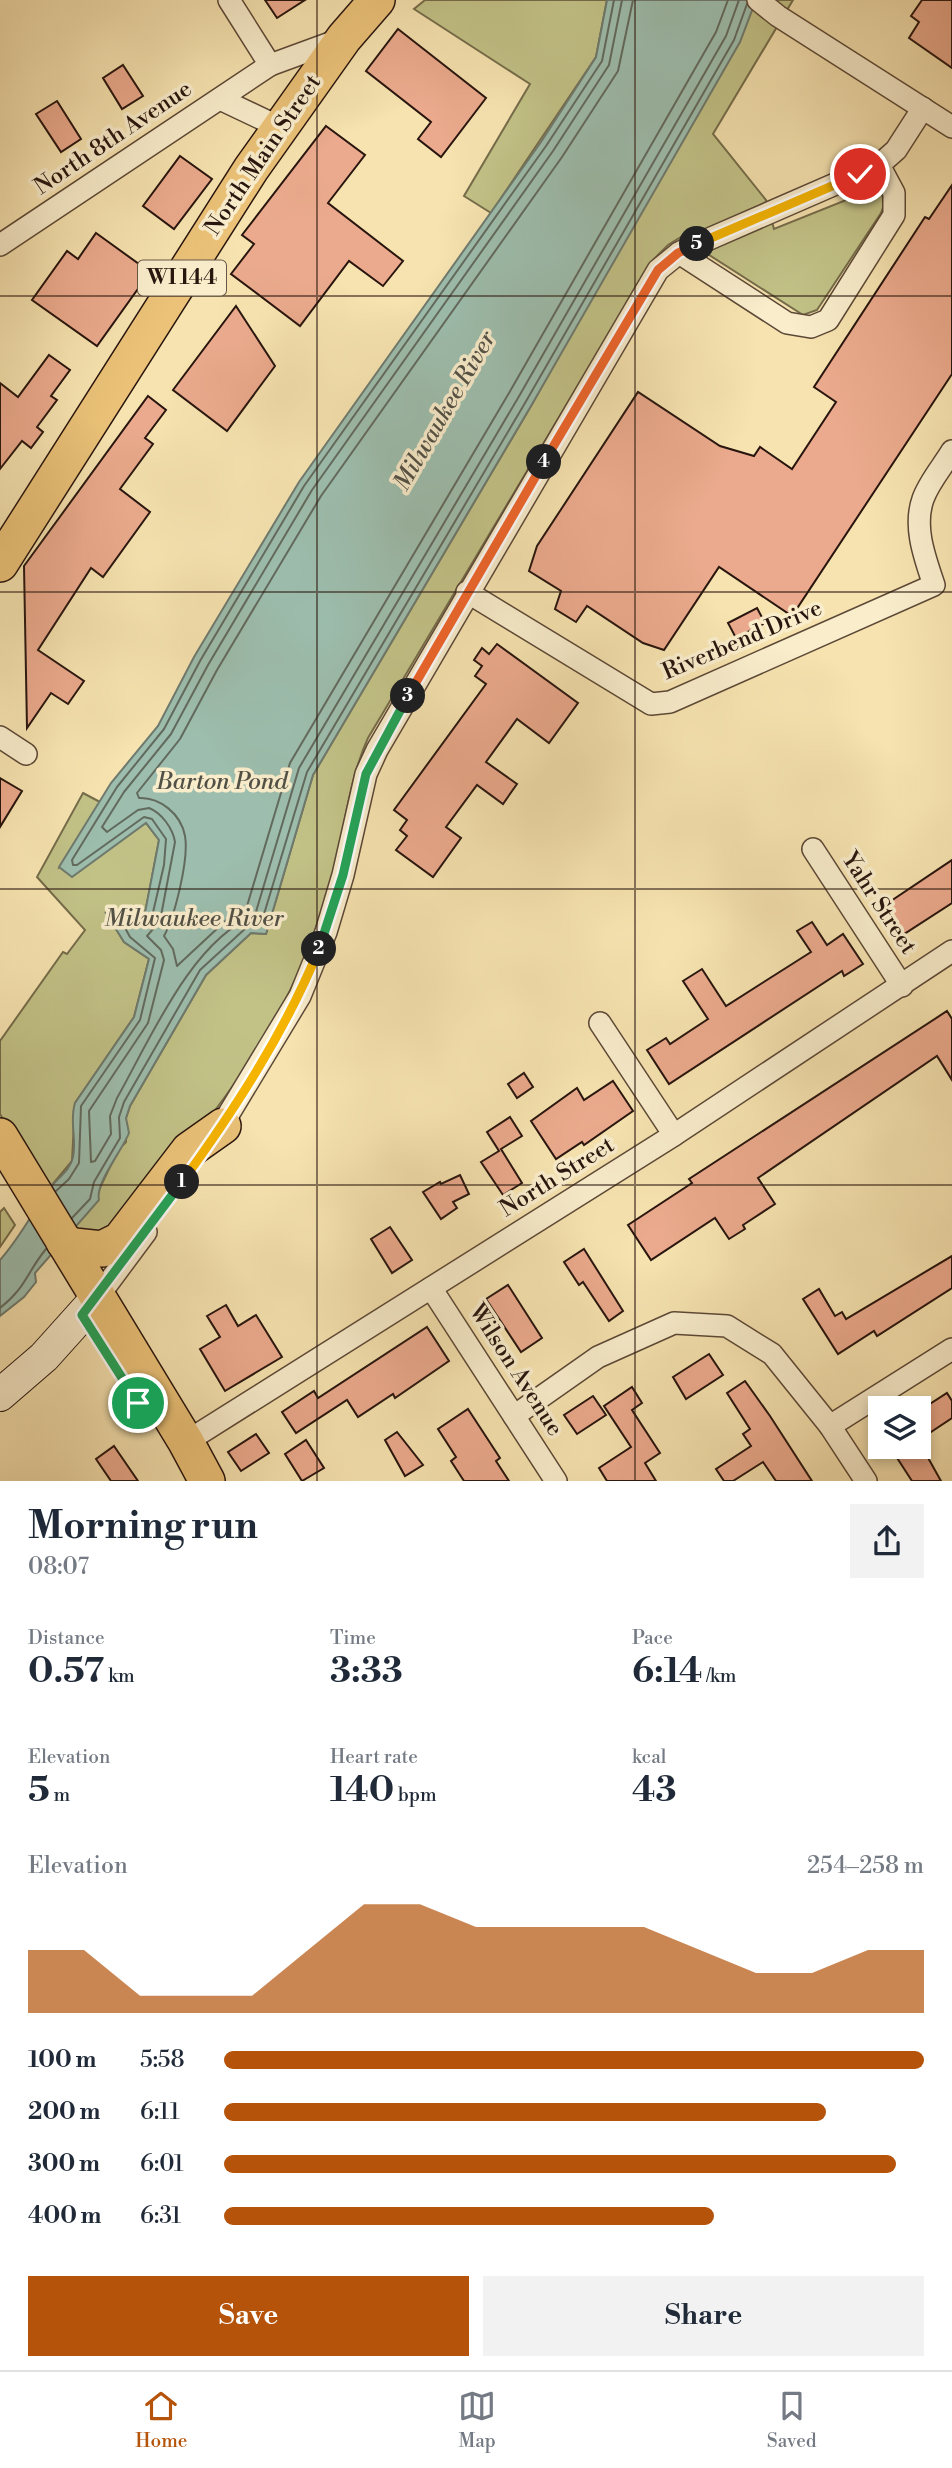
<!DOCTYPE html>
<meta charset="utf-8">
<style>
body{margin:0;font-family:"Libre Bodoni",serif;background:#f2f2f3;color:#1f2937;height:100vh;display:flex;flex-direction:column;font-size:26px;white-space:nowrap}
*{box-sizing:border-box;margin:0}
p{font-size:23px;color:#747a83}
.icon{flex:none;width:38px;height:38px;fill:none;stroke:currentColor;stroke-width:2;stroke-linecap:round;stroke-linejoin:round}
.map{position:relative;height:1481px;overflow:hidden}
.panel{display:flex;flex-direction:column;background:#fff;flex:1}
.panel>*{flex:none}
.buttons{position:absolute;left:868px;top:1396px;display:grid;gap:14px}
.buttons a{display:grid;place-items:center;width:63px;height:63px;border-radius:0px;background:#fff;box-shadow:0 4px 10px #0003;font-size:35px}
.pin{position:absolute;display:grid;place-items:center;width:60px;height:60px;color:#fff;margin:-30px;border:4px solid #fff;border-radius:50%;box-shadow:0 2px 7px #0007}
.km{position:absolute;width:35px;height:35px;margin:-18px;border-radius:50%;background:#222;color:#fff;font-size:19px;line-height:35px;text-align:center}
.round{display:grid;place-items:center;flex:none;width:74px;height:74px;border-radius:0px;background:#f2f2f3}
.head{display:flex;align-items:center;justify-content:space-between;height:119px;padding:0 28px}
h1{font-size:38px;font-weight:700;line-height:52px}
.stats{display:grid;grid-template-columns:repeat(3,1fr);gap:10px;height:119px;padding:7px 28px}
.stats div{display:grid;align-content:center}
.stats b{font-size:35px;font-weight:700}
.stats small{font-size:19px;font-weight:400}
.stats p{font-size:19px}
.chart{height:196px;padding:14px 28px}
.chart p{display:flex;justify-content:space-between}
.chart svg{width:100%;height:126px;margin-top:7px;fill:#b45309;opacity:.7}
.cta{display:flex;gap:14px;margin-top:auto;padding:14px 28px}
.cta a{flex:1;height:80px;border-radius:0px;background:#b45309;color:#fff;font-size:28px;font-weight:700;line-height:80px;text-align:center}
.cta a+a{background:#f2f2f3;color:#1f2937}
ul{padding:0 28px;list-style:none;font-size:23px}
li{display:grid;grid-template-columns:112px 84px 1fr;align-items:center;height:52px}
li i{height:18px;border-radius:9px;background:#b45309}
.tabs{display:flex;justify-content:space-around;align-items:center;height:98px;border-top:2px solid #e0e1e3;background:#fff;font-size:19px;color:#747a83}
.tabs a{display:grid;justify-items:center;gap:4px}
.tabs .active{color:#b45309}
.map>svg:first-child{display:block}
.green{fill:#c2c287;stroke:#756c4a;stroke-width:2}
.water{fill:#9dbeae;stroke:#6e7a6e;stroke-width:2}
.lines{fill:none;stroke-linecap:round;stroke-linejoin:round}
.shore{stroke:#626a5e;stroke-width:2}
.building{fill:#ebaa8d;stroke:#28150e;stroke-width:2}
.street-casing{stroke:#5c4836;stroke-width:24}
.secondary-casing{stroke:#28150e;stroke-width:34}
.primary-casing{stroke:#28150e;stroke-width:38}
.street{stroke:#f9edcc;stroke-width:21}
.secondary{stroke:#f9edcc;stroke-width:32}
.primary{stroke:#ebc278;stroke-width:35}
.split-1-casing{stroke:#fff;stroke-width:14}
.split-2-casing{stroke:#fff;stroke-width:14}
.split-3-casing{stroke:#fff;stroke-width:14}
.split-4-casing{stroke:#fff;stroke-width:14}
.split-5-casing{stroke:#fff;stroke-width:14}
.split-6-casing{stroke:#fff;stroke-width:14}
.split-1{stroke:#22a559;stroke-width:9}
.split-2{stroke:#f5b400;stroke-width:9}
.split-3{stroke:#22a559;stroke-width:9}
.split-4{stroke:#f0652b;stroke-width:9}
.split-5{stroke:#f0652b;stroke-width:9}
.split-6{stroke:#f5b400;stroke-width:9}
.grid{fill:none;stroke:#28150e;stroke-width:2;stroke-opacity:0.55}
.labels{text-anchor:middle;dominant-baseline:central;stroke-width:7;stroke-linejoin:round;paint-order:stroke}
.shield{fill:#f9edcc;stroke:#675647;stroke-width:2}
.shield-label{font-size:21px;font-weight:bold;fill:#28150e}
.street-label{font-size:23px;fill:#28150e;stroke:#f9edcc}
.water-label{font-size:24px;font-style:italic;fill:#515046;stroke:#f9edcc}
</style>
<div class="map">
<svg width="952" height="1481" viewBox="0 0 952 1481">
<rect width="100%" height="100%" fill="#f6e3b0"/>
<filter id="stains"><feTurbulence type="fractalNoise" baseFrequency=".00286" numOctaves="4"/><feColorMatrix values="0 0 0 0 .2 0 0 0 0 .09 0 0 0 0 .02 0 0 0 .5 -.17"/></filter>
<radialGradient id="worn" r=".72"><stop offset=".6" stop-color="#630" stop-opacity="0"/><stop offset="1" stop-color="#630" stop-opacity=".3"/></radialGradient>
<g class="green">
<polygon points="425,0 607,0 596,57 491,213 464,196 530,84 414,9"/>
<path d="M 756,0 L 793,0 L 713,134 L 766,200 L 774,229 L 871,190 L 882,193 L 884,205 L 881,213 L 817,310 L 803,315 L 681,237 L 668,245 L 652,261 L 368,738 C 350,778 346,819 336,861 C 330,888 320,916 311,942 C 270,1053 191,1142 117,1232 L 79,1230 L 75,1226 L 89,1211 L 118,1150 L 126,1142 L 126,1118 L 130,1106 L 206,975 L 251,933 L 266,934 L 313,775 L 531,406 Z"/>
<polygon points="83,793 100,802 60,867 146,823 159,840 144,919 107,914 124,942 149,959 134,1017 75,1103 72,1161 47,1191 0,1114 0,1041 63,952 67,954 85,930 37,877"/>
<polygon points="4,1208 15,1225 0,1247 0,1212"/>
</g>
<path class="water" d="M 607,0 L 756,0 L 740,42 L 531,406 L 313,775 L 266,934 L 251,933 L 206,975 L 130,1106 L 126,1118 L 129,1133 C 122,1151 95,1183 99,1200 L 35,1273 L 36,1282 L 24,1297 L 0,1316 L 0,1260 C 19,1239 31,1215 47,1192 C 55,1179 70,1172 73,1157 C 77,1138 69,1122 75,1103 L 134,1017 L 149,959 L 124,942 L 106,913 L 144,918 L 159,840 L 146,823 L 72,877 L 59,867 L 111,783 L 158,726 L 194,657 L 299,482 L 541,142 L 596,57 Z"/>
<g class="lines">
<g class="shore">
<path d="M 622,0 L 609,65 L 553,151 L 312,490 L 208,665 L 171,734 L 124,792 L 102,827 L 107,832 L 138,810 L 149,808 C 162,813 173,829 175,842 L 160,921 L 147,936 L 161,950 L 164,960 L 148,1023 L 89,1111 L 91,1162 L 95,1161 L 111,1134 L 110,1116 L 117,1098 C 150,1040 191,941 255,915 L 299,768 L 518,398 L 726,36 L 739,0"/>
<path d="M 633,0 L 618,71 L 562,157 L 321,496 L 217,670 L 180,739 L 137,793 L 139,798 C 160,797 181,814 185,836 C 189,859 175,916 164,936 L 173,949 L 177,966 L 234,913 L 247,906 L 290,763 L 509,393 L 716,32 L 728,0"/>
<polyline points="56,1191 69,1179 79,1163 81,1106 140,1020 155,958 130,937 124,926 127,923 145,925 151,921 164,865 166,839 152,819 144,817 77,865 73,865 72,860 117,787 164,729 200,661 304,486 546,146 602,61 614,0"/>
<polyline points="72,1218 90,1199 94,1182 120,1138 119,1117 124,1102 200,970 247,927 261,924 307,772 525,403 734,40 747,4"/>
<path d="M 0,1308 C 26,1288 27,1272 46,1249"/>
</g>
</g>
<g class="building">
<polygon points="265,0 305,0 277,18"/>
<polygon points="922,0 952,0 952,68 909,38 919,22 911,16"/>
<polygon points="398,29 486,98 441,157 418,139 431,122 366,71"/>
<polygon points="123,65 143,96 122,109 103,78"/>
<polygon points="57,101 81,139 61,152 36,114"/>
<polygon points="326,126 365,155 328,203 403,261 383,286 349,261 300,326 231,274 254,244 242,235"/>
<polygon points="180,156 212,179 174,229 143,206"/>
<polygon points="952,185 952,374 792,616 719,567 664,650 643,643 587,606 576,622 555,609 561,591 529,571 537,546 638,392 720,446 754,456 760,447 792,469 836,402 814,387 925,217 929,219"/>
<polygon points="96,233 150,272 97,346 32,300 67,251 78,259"/>
<polygon points="236,306 275,366 227,431 173,390"/>
<polygon points="49,355 70,370 51,396 57,400 37,427 43,432 31,448 22,441 0,469 0,383 18,397"/>
<polygon points="148,396 166,410 145,438 153,444 120,489 150,512 103,577 91,568 38,650 84,681 68,704 51,693 27,728 24,566"/>
<polygon points="757,608 765,623 736,638 728,623"/>
<polygon points="497,644 578,703 549,743 517,719 486,762 517,784 503,804 477,785 446,827 461,838 433,877 396,850 407,836 400,830 407,820 394,810 486,684 475,676 482,666 474,660 482,648 489,654"/>
<polygon points="0,778 22,791 0,827"/>
<polygon points="952,860 952,903 901,936 882,907"/>
<polygon points="812,922 827,945 843,934 863,964 844,976 842,971 669,1084 647,1050 666,1038 670,1044 708,1019 683,981 702,969 726,1006 811,952 797,931"/>
<polygon points="947,1011 952,1019 952,1080 937,1056 758,1178 775,1204 743,1225 745,1229 729,1239 715,1218 651,1260 628,1225 692,1183 689,1179"/>
<polygon points="524,1073 533,1087 517,1098 508,1084"/>
<polygon points="613,1081 633,1111 584,1145 582,1142 556,1159 531,1121 577,1088 584,1100"/>
<polygon points="510,1117 522,1136 501,1149 522,1183 503,1195 481,1162 499,1151 487,1132"/>
<polygon points="460,1175 469,1194 453,1202 457,1208 441,1219 423,1192 440,1182 441,1184"/>
<polygon points="390,1227 412,1260 392,1273 371,1239"/>
<polygon points="584,1249 623,1311 609,1321 583,1282 579,1285 564,1262"/>
<polygon points="952,1256 952,1288 877,1336 874,1331 838,1354 803,1299 819,1289 835,1316 842,1312 846,1319"/>
<polygon points="508,1285 542,1338 521,1352 486,1299"/>
<polygon points="226,1305 238,1326 256,1315 282,1357 225,1391 200,1349 220,1337 207,1316"/>
<polygon points="427,1327 449,1361 395,1398 393,1394 358,1417 347,1400 296,1433 282,1412 314,1391 318,1398"/>
<polygon points="709,1354 723,1375 686,1399 673,1377"/>
<polygon points="745,1381 770,1416 812,1481 776,1481 763,1462 733,1481 724,1481 716,1469 751,1446 743,1434 750,1429 727,1393"/>
<polygon points="632,1387 642,1403 632,1410 660,1453 645,1463 656,1481 607,1481 599,1468 631,1447 604,1406"/>
<polygon points="947,1393 952,1401 952,1418 919,1440 919,1411"/>
<polygon points="593,1396 606,1415 577,1434 564,1415"/>
<polygon points="468,1409 500,1458 496,1461 509,1481 464,1481 451,1461 456,1457 438,1429"/>
<polygon points="397,1432 423,1465 405,1476 385,1440"/>
<polygon points="256,1434 269,1453 241,1471 228,1452"/>
<polygon points="306,1440 324,1468 302,1481 285,1454"/>
<polygon points="114,1446 138,1481 111,1481 96,1459"/>
<polygon points="890,1447 922,1447 941,1481 912,1481"/>
</g>
<g class="lines">
<defs>
<g id="street">
<polyline points="229,0 270,65"/>
<polyline points="758,0 778,16 952,127"/>
<polyline points="220,99 279,127"/>
<polyline points="0,245 270,65 341,39"/>
<polyline points="679,253 787,323 811,327 828,320 894,215 894,193 879,165"/>
<path d="M 467,592 L 651,704 L 670,702 L 934,585 C 925,558 913,527 923,499 C 929,482 943,466 952,451"/>
<polyline points="0,737 26,754"/>
<polyline points="813,849 902,986"/>
<polyline points="600,1023 674,1135"/>
<polyline points="216,1135 300,996 326,932 343,875 366,774 377,750 658,270 679,253 693,246 879,165 896,150 923,108"/>
<polyline points="431,1288 556,1481"/>
<polyline points="97,1298 146,1232"/>
<polyline points="514,1416 598,1357 674,1323 727,1326 772,1354 830,1426 866,1481"/>
<polyline points="830,1426 952,1349"/>
<polyline points="186,1442 674,1135 952,951"/>
</g>
<polyline id="secondary" points="0,1395 44,1357 97,1298"/>
<g id="primary">
<polyline points="0,564 251,169 344,38 377,0"/>
<polyline points="0,1136 186,1442 207,1481"/>
<polyline points="64,1242 74,1246 102,1249 120,1240 189,1150 223,1126"/>
</g>
</defs>
<use href="#street" class="street-casing"/>
<use href="#secondary" class="secondary-casing"/>
<use href="#primary" class="primary-casing"/>
<use href="#street" class="street"/>
<use href="#secondary" class="secondary"/>
<use href="#primary" class="primary"/>
</g>
<g class="lines">
<defs>
<polyline id="split-1" points="138,1403 82,1315 182,1182"/>
<path id="split-2" d="M 182,1182 C 235,1109 285,1032 319,949"/>
<polyline id="split-3" points="319,949 343,875 366,774 408,696"/>
<polyline id="split-4" points="408,696 544,462"/>
<polyline id="split-5" points="544,462 658,270 678,253 697,244"/>
<polyline id="split-6" points="697,244 860,174"/>
</defs>
<use href="#split-1" class="split-1-casing"/>
<use href="#split-2" class="split-2-casing"/>
<use href="#split-3" class="split-3-casing"/>
<use href="#split-4" class="split-4-casing"/>
<use href="#split-5" class="split-5-casing"/>
<use href="#split-6" class="split-6-casing"/>
<use href="#split-1" class="split-1"/>
<use href="#split-2" class="split-2"/>
<use href="#split-3" class="split-3"/>
<use href="#split-4" class="split-4"/>
<use href="#split-5" class="split-5"/>
<use href="#split-6" class="split-6"/>
</g>
<path class="grid" d="M 317,0 L 317,1481M 635,0 L 635,1481M 0,296 L 952,296M 0,592 L 952,592M 0,889 L 952,889M 0,1185 L 952,1185"/>
<g class="labels">
<rect class="shield" x="138" y="260.5" width="88" height="35" rx="5"/>
<g class="shield-label">
<text x="182" y="278">WI 144</text>
</g>
<g class="street-label">
<text transform="translate(113 138) rotate(-34)">North 8th Avenue</text>
<text transform="translate(263 155) rotate(-56)">North Main Street</text>
<text transform="translate(742 640) rotate(-23)">Riverbend Drive</text>
<text transform="translate(879 903) rotate(57)">Yahr Street</text>
<text transform="translate(557 1177) rotate(-32)">North Street</text>
<text transform="translate(516 1370) rotate(57)">Wilson Avenue</text>
</g>
<g class="water-label">
<text transform="translate(445 411) rotate(-60)">Milwaukee River</text>
<text x="222" y="782">Barton Pond</text>
<text x="194" y="919">Milwaukee River</text>
</g>
</g>
<rect width="100%" height="100%" filter="url(#stains)"/>
<rect width="100%" height="100%" fill="url(#worn)"/>
</svg>
<div class="buttons">
<a><svg class="icon" aria-label="layers" viewBox="0 0 24 24"><path d="M12 4l9 5-9 5-9-5zM3 14l9 5 9-5"/></svg></a>
</div>
<div class="pin" style="left:138px;top:1403px;background:#1e9e55"><svg class="icon" aria-label="arrive" viewBox="0 0 24 24"><path d="M6 21V4h12l-3 4 3 4H6"/></svg></div>
<div class="pin" style="left:860px;top:174px;background:#d93025"><svg class="icon" aria-label="check" viewBox="0 0 24 24"><path d="M5 12l5 5 9-10"/></svg></div>
<b class="km" style="left:182px;top:1182px">1</b>
<b class="km" style="left:319px;top:949px">2</b>
<b class="km" style="left:408px;top:696px">3</b>
<b class="km" style="left:544px;top:462px">4</b>
<b class="km" style="left:697px;top:244px">5</b>
</div>
<section class="panel">
<div class="head"><div><h1>Morning run</h1><p>08:07</p></div><a class="round"><svg class="icon" aria-label="share" viewBox="0 0 24 24"><path d="M12 15V3M7 8l5-5 5 5M5 13v7h14v-7"/></svg></a></div>
<div class="stats">
<div><p>Distance</p><b>0.57<small> km</small></b></div>
<div><p>Time</p><b>3:33</b></div>
<div><p>Pace</p><b>6:14<small> /km</small></b></div>
</div>
<div class="stats">
<div><p>Elevation</p><b>5<small> m</small></b></div>
<div><p>Heart rate</p><b>140<small> bpm</small></b></div>
<div><p>kcal</p><b>43</b></div>
</div>
<div class="chart"><p><span>Elevation</span>254–258 m</p>
<svg viewBox="0 0 160 44" preserveAspectRatio="none"><path d="M0 44V22L10 22L20 38L30 38L40 38L50 22L60 6L70 6L80 14L90 14L100 14L110 14L120 22L130 30L140 30L150 22L160 22V44z"/></svg>
</div>
<ul>
<li><b>100 m</b>5:58<i style="width:100%"></i></li>
<li><b>200 m</b>6:11<i style="width:86%"></i></li>
<li><b>300 m</b>6:01<i style="width:96%"></i></li>
<li><b>400 m</b>6:31<i style="width:70%"></i></li>
</ul>
<div class="cta"><a>Save</a><a>Share</a></div>
</section>
<nav class="tabs">
<a class="active"><svg class="icon" aria-label="home" viewBox="0 0 24 24"><path d="M3 11l9-7 9 7M6 9v11h12V9"/></svg>Home</a>
<a><svg class="icon" aria-label="map" viewBox="0 0 24 24"><path d="M3 6l6-2 6 2 6-2v14l-6 2-6-2-6 2zM9 4v14M15 6v14"/></svg>Map</a>
<a><svg class="icon" aria-label="saved" viewBox="0 0 24 24"><path d="M7 4h10v16l-5-4-5 4z"/></svg>Saved</a>
</nav>
